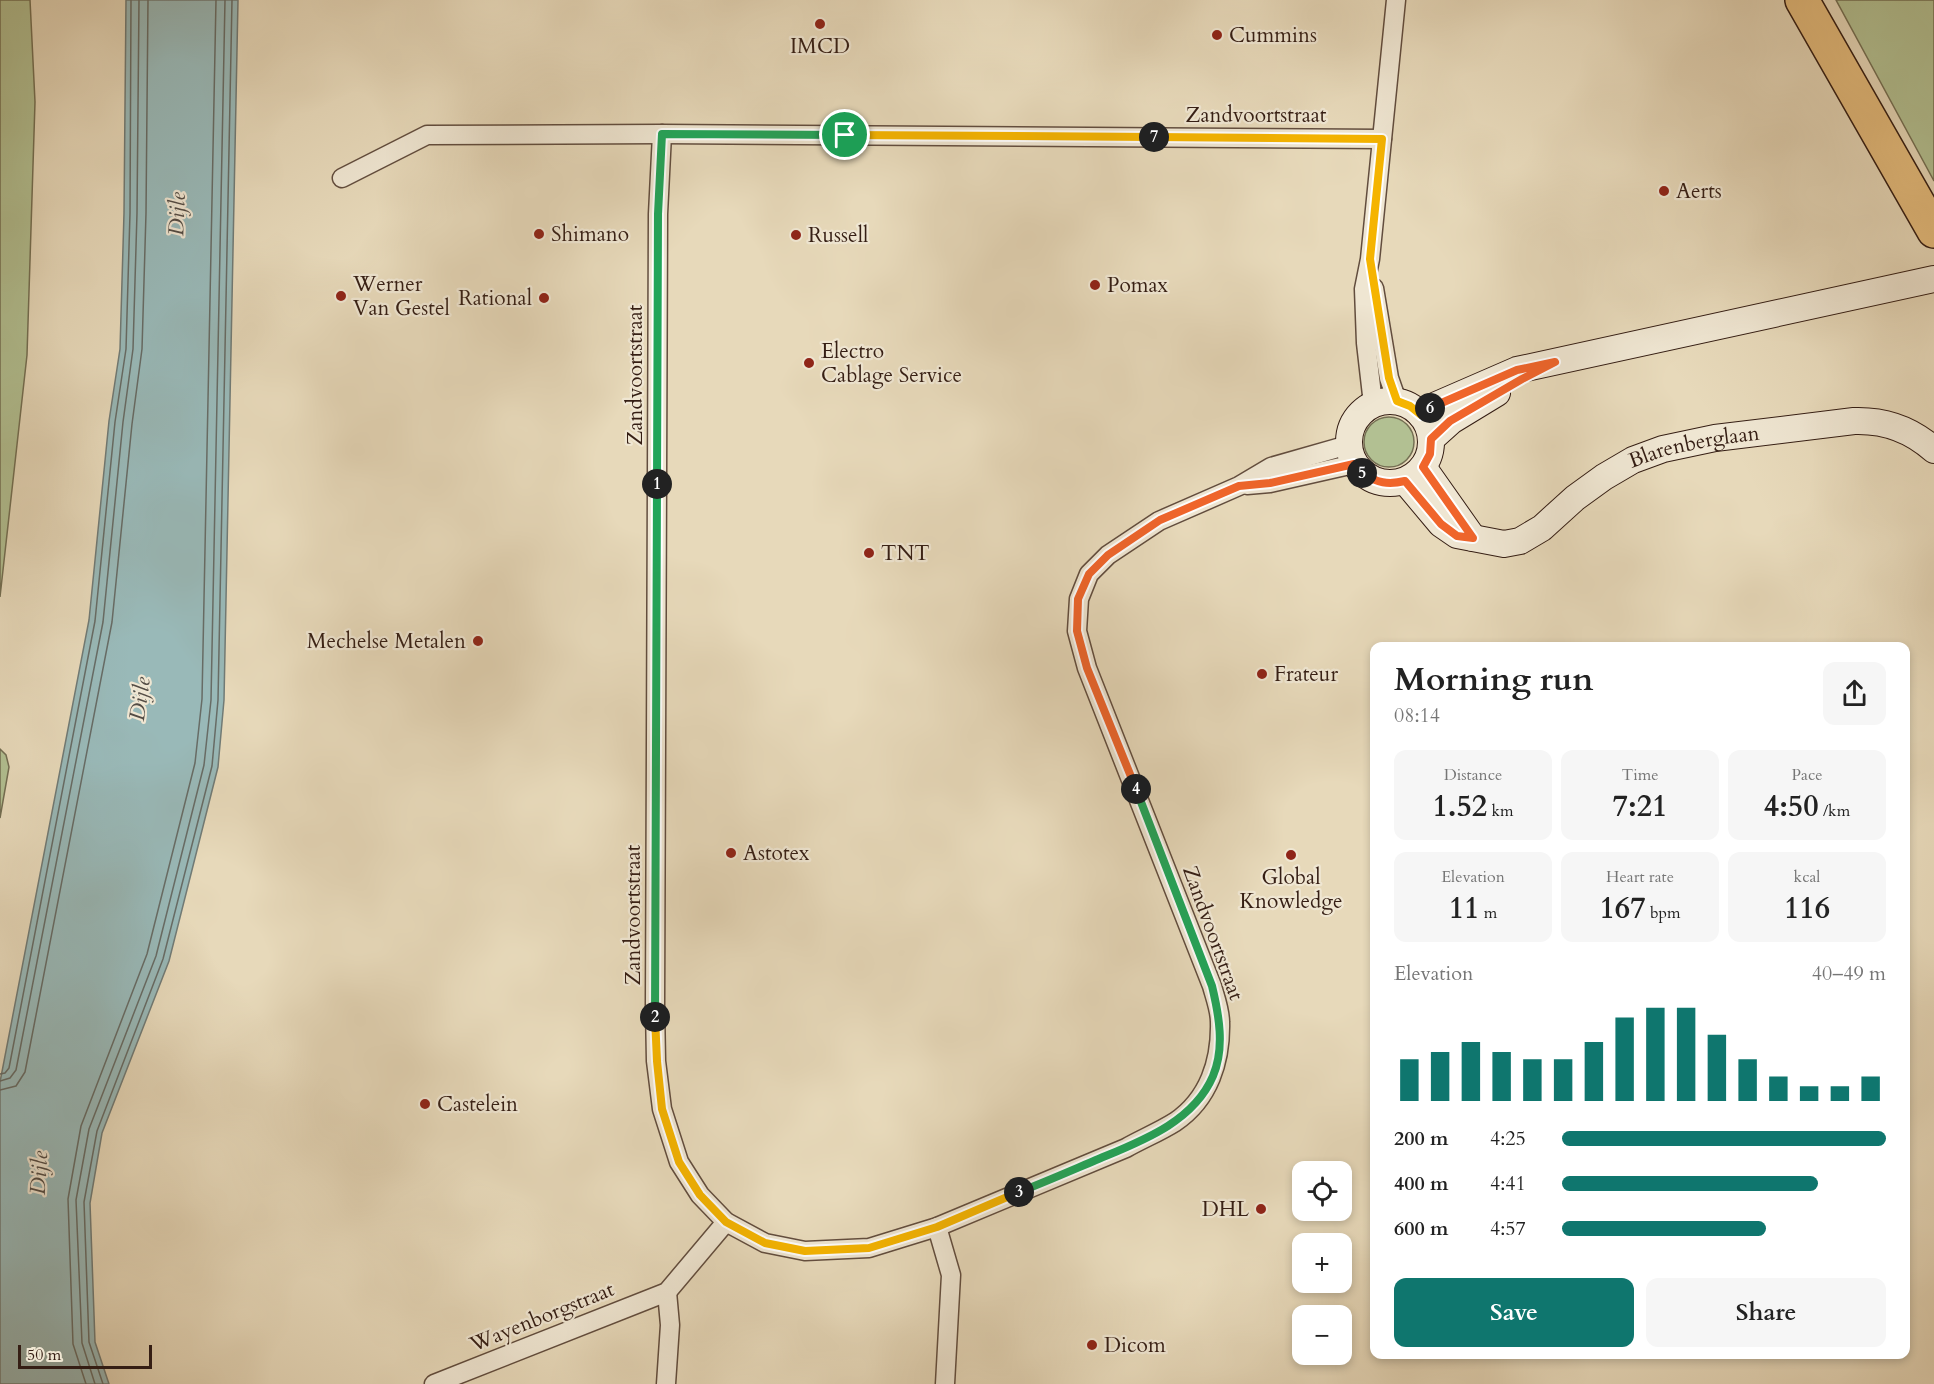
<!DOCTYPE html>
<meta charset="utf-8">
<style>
body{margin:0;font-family:Cardo,serif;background:#f6f6f6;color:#222;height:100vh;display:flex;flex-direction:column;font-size:22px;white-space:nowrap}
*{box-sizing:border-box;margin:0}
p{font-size:20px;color:#767676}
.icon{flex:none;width:33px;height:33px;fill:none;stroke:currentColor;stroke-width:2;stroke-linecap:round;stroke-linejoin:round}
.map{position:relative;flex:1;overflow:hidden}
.side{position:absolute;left:1370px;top:642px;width:540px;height:717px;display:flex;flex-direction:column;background:#fff;border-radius:12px;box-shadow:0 3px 9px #0003}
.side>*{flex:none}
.fabs{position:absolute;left:1292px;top:1161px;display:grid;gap:12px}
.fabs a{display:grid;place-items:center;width:60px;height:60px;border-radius:12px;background:#fff;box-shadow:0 3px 9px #0003;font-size:30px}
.scale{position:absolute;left:18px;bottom:15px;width:134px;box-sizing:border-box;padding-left:6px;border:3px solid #351e14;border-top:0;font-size:16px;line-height:21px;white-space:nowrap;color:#351e14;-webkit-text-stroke:4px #efe6d2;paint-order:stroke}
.pin{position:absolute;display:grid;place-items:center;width:51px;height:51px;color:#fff;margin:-26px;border:3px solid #fff;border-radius:50%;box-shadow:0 2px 6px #0007}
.km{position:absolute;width:30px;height:30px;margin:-15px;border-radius:50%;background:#222;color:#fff;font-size:16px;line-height:30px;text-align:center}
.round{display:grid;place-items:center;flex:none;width:63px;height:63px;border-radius:12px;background:#f6f6f6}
.head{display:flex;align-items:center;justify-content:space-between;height:102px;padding:0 24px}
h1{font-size:33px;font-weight:800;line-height:45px}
.figures{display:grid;grid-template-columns:repeat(3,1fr);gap:9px;height:102px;padding:6px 24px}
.figures div{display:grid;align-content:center;border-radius:12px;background:#f6f6f6;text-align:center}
.figures b{font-size:30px;font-weight:800}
.figures small{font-size:16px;font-weight:400}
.figures p{font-size:16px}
.chart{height:168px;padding:12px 24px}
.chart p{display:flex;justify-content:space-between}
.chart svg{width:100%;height:108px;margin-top:6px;stroke:#0f766e;stroke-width:6}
.action{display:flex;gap:12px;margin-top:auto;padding:12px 24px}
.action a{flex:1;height:69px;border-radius:12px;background:#0f766e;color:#fff;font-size:24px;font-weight:800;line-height:69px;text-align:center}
.action a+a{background:#f6f6f6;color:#222}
ul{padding:0 24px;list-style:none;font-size:20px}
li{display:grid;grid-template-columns:96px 72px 1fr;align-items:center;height:45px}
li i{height:15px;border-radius:8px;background:#0f766e}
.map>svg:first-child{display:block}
.green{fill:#b2c092;stroke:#746f53;stroke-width:1.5}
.water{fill:#99b9b8;stroke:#717b76;stroke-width:1.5}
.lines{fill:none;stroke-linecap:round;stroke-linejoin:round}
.shore{stroke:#676c66;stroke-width:1.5}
.street-casing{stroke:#624d3e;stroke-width:21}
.secondary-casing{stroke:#351e14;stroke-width:28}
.highway-casing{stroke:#351e14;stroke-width:36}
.street{stroke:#efe6d2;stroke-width:18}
.secondary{stroke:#efe6d2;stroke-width:26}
.highway{stroke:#e4bc7d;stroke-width:33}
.split-1-casing{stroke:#fff;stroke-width:12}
.split-2-casing{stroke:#fff;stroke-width:12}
.split-3-casing{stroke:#fff;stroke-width:12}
.split-4-casing{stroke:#fff;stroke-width:12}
.split-5-casing{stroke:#fff;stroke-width:12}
.split-6-casing{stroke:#fff;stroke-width:12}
.split-7-casing{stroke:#fff;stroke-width:12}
.split-8-casing{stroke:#fff;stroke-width:12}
.split-1{stroke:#22a559;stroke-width:8}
.split-2{stroke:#22a559;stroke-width:8}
.split-3{stroke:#f5b400;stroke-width:8}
.split-4{stroke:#22a559;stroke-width:8}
.split-5{stroke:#f0652b;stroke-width:8}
.split-6{stroke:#f0652b;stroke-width:8}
.split-7{stroke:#f5b400;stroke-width:8}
.split-8{stroke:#f5b400;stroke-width:8}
.poi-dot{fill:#8f2418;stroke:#efe6d2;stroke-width:2}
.labels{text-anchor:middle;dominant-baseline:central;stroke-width:4.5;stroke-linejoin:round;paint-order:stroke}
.poi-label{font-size:21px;fill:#351e14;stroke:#efe6d2;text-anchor:start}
.street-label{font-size:21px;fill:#351e14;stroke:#efe6d2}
.water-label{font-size:22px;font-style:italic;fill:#534c45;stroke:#efe6d2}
</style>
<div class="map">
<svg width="1934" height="1384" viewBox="0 0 1934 1384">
<rect width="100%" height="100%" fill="#e7d9ba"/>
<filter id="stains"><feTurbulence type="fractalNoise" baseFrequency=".00333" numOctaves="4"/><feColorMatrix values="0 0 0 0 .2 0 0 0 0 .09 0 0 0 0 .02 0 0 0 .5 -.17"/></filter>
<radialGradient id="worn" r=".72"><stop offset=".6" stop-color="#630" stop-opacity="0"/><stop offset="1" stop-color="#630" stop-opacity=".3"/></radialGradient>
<g class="green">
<polygon points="0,0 30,0 35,102 27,355 0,597"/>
<polygon points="1836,0 1934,0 1934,181"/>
<circle cx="1389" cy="442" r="25"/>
<polygon points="0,749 6,755 9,767 0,818"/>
</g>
<polygon class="water" points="126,0 238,0 224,700 218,767 169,961 102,1133 90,1203 95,1342 109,1384 0,1384 0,1082 89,620 109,421 120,349 124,213"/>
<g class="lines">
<g class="shore">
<polyline points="0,1074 5,1073 9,1068 95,621 115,422 126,349 130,213 131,0"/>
<polyline points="0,1081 10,1078 16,1070 103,622 123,422 133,349 137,213 139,0"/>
<polyline points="0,1090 16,1086 25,1072 112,622 132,424 142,349 146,213 148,0"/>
<polyline points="86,1384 73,1344 68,1199 81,1126 147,954 195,763 202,699 216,0"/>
<polyline points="95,1384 82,1343 76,1200 89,1129 156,956 204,765 211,700 225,0"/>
<polyline points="103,1384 89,1342 84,1202 97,1131 163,959 212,766 218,700 232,0"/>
</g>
<defs>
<g id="street">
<path d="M 662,134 L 658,214 L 655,1007 L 656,1061 L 662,1109 L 679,1162 L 700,1195 L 726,1222 L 765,1243 L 805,1251 L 869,1248 L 937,1227 L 1126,1148 C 1142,1139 1159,1132 1175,1122 C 1209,1099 1221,1061 1220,1022 C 1220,1010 1215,997 1212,986 L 1087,668 L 1077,631 L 1079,599 L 1089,574 L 1108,555 L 1159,521 L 1239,486 L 1271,467 L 1348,445"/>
<polyline points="342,178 427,135 662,134 1382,139"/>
<polyline points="1374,288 1389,378 1397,401"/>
<polyline points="1373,404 1366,343 1364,289 1370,259 1396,0"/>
<polyline points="1247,485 1270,483 1354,464"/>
<polyline points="937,1227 951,1275 945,1384"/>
<polyline points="434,1384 667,1292 726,1222"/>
<polyline points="666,1384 670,1325 667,1292"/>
</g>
<g id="secondary">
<circle cx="1390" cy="442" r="41"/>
<polyline points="1421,415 1427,409 1441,403 1517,370 1934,279"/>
<polyline points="1431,439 1451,421 1497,393"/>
<polyline points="1423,467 1473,538"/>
<path id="s1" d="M 1405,481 L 1441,524 L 1457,535 L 1504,544 L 1520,541 L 1542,528 L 1575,498 L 1604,477 L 1633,460 L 1663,449 L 1715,438 L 1854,421 C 1884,420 1912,430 1934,450"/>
</g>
<polyline id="highway" points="1802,0 1934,231"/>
</defs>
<use href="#street" class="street-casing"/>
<use href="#secondary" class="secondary-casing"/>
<use href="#highway" class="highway-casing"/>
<use href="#street" class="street"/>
<use href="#secondary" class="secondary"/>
<use href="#highway" class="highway"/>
</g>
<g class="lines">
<defs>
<polyline id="split-1" points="657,484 658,214 662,134 845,135"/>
<polyline id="split-2" points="655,1017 657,484"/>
<polyline id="split-3" points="655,1017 657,1061 662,1109 679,1162 700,1195 726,1222 765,1243 805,1251 869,1248 937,1227 1019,1192"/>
<path id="split-4" d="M 1019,1192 C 1045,1182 1070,1171 1096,1160 C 1139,1142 1193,1123 1213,1076 C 1225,1048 1219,1015 1212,986 L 1136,789"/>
<polyline id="split-5" points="1136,789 1087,668 1077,631 1078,599 1089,574 1108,555 1160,520 1239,486 1270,483 1354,464 1362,473"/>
<path id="split-6" d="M 1362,473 C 1377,483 1388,485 1405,481 L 1441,524 L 1457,536 L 1473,538 L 1423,467 L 1430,454 L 1431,439 L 1450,421 L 1522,379 L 1555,362 L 1517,370 L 1430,408"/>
<polyline id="split-7" points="1154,137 1382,139 1370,259 1389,378 1397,401 1410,406 1421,415 1430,408"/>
<polyline id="split-8" points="845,135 1154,137"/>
</defs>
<use href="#split-1" class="split-1-casing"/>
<use href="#split-2" class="split-2-casing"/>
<use href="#split-3" class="split-3-casing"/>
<use href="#split-4" class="split-4-casing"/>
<use href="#split-5" class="split-5-casing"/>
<use href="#split-6" class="split-6-casing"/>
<use href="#split-7" class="split-7-casing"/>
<use href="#split-8" class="split-8-casing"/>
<use href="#split-1" class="split-1"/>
<use href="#split-2" class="split-2"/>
<use href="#split-3" class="split-3"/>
<use href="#split-4" class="split-4"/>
<use href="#split-5" class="split-5"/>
<use href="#split-6" class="split-6"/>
<use href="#split-7" class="split-7"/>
<use href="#split-8" class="split-8"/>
</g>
<g class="poi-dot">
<circle cx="820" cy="24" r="6"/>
<circle cx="1217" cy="35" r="6"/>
<circle cx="1664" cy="191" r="6"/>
<circle cx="539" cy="234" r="6"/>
<circle cx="796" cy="235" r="6"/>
<circle cx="1095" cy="285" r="6"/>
<circle cx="341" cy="296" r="6"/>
<circle cx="544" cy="298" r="6"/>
<circle cx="809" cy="363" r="6"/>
<circle cx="869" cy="553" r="6"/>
<circle cx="478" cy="641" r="6"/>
<circle cx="1262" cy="674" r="6"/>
<circle cx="731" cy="853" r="6"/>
<circle cx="1291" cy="855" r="6"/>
<circle cx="425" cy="1104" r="6"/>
<circle cx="1261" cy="1209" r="6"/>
<circle cx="1092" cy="1345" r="6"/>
</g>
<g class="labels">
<g class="poi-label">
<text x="1229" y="35">Cummins</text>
<text x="820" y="46" text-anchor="middle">IMCD</text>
<text x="1676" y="191">Aerts</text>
<text x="551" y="234">Shimano</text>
<text x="808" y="235">Russell</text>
<text x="353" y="284">Werner<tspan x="353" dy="24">Van Gestel</tspan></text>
<text x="1107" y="285">Pomax</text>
<text x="532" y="298" text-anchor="end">Rational</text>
<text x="821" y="351">Electro<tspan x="821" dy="24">Cablage Service</tspan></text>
<text x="881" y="553">TNT</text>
<text x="466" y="641" text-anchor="end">Mechelse Metalen</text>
<text x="1274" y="674">Frateur</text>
<text x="743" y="853">Astotex</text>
<text x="1291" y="877" text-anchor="middle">Global<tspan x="1291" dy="24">Knowledge</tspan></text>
<text x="437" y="1104">Castelein</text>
<text x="1249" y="1209" text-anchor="end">DHL</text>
<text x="1104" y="1345">Dicom</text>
</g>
<g class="street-label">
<text x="1256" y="115">Zandvoortstraat</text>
<text transform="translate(635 375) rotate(-90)">Zandvoortstraat</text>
<text stroke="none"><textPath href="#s1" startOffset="342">Blarenberglaan</textPath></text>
<text transform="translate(633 915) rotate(-90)">Zandvoortstraat</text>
<text transform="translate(1213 933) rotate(70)">Zandvoortstraat</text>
<text transform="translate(542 1317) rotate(-22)">Wayenborgstraat</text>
</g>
<g class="water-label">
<text transform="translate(177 214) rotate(-88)">Dijle</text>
<text transform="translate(140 699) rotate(-82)">Dijle</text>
<text transform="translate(39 1173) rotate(-87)">Dijle</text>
</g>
</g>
<rect width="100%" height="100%" filter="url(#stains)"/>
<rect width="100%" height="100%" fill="url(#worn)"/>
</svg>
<div class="fabs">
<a><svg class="icon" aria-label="locate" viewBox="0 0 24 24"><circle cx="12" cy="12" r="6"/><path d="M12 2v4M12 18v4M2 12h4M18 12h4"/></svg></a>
<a>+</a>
<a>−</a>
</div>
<div class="scale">50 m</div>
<div class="pin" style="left:845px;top:135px;background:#1e9e55"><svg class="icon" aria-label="arrive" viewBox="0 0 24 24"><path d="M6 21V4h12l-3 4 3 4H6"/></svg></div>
<b class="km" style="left:657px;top:484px">1</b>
<b class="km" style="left:655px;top:1017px">2</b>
<b class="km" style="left:1019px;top:1192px">3</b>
<b class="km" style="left:1136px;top:789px">4</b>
<b class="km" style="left:1362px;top:473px">5</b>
<b class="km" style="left:1430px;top:408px">6</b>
<b class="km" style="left:1154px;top:137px">7</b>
<section class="side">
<div class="head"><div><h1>Morning run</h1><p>08:14</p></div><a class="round"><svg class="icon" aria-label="share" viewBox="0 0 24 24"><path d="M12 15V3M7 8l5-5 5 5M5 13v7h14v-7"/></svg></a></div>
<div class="figures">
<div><p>Distance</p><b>1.52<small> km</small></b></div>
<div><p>Time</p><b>7:21</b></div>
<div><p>Pace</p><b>4:50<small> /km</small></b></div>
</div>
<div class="figures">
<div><p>Elevation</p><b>11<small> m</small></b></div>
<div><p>Heart rate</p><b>167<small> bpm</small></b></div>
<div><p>kcal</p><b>116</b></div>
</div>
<div class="chart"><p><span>Elevation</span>40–49 m</p>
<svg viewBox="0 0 160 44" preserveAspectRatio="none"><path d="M5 44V27M15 44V24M25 44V20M35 44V24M45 44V27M55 44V27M65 44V20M75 44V10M85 44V6M95 44V6M105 44V17M115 44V27M125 44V34M135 44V38M145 44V38M155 44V34"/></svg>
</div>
<ul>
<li><b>200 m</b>4:25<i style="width:100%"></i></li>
<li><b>400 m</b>4:41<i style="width:79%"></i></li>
<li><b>600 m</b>4:57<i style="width:63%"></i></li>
</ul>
<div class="action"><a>Save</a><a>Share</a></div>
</section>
</div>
